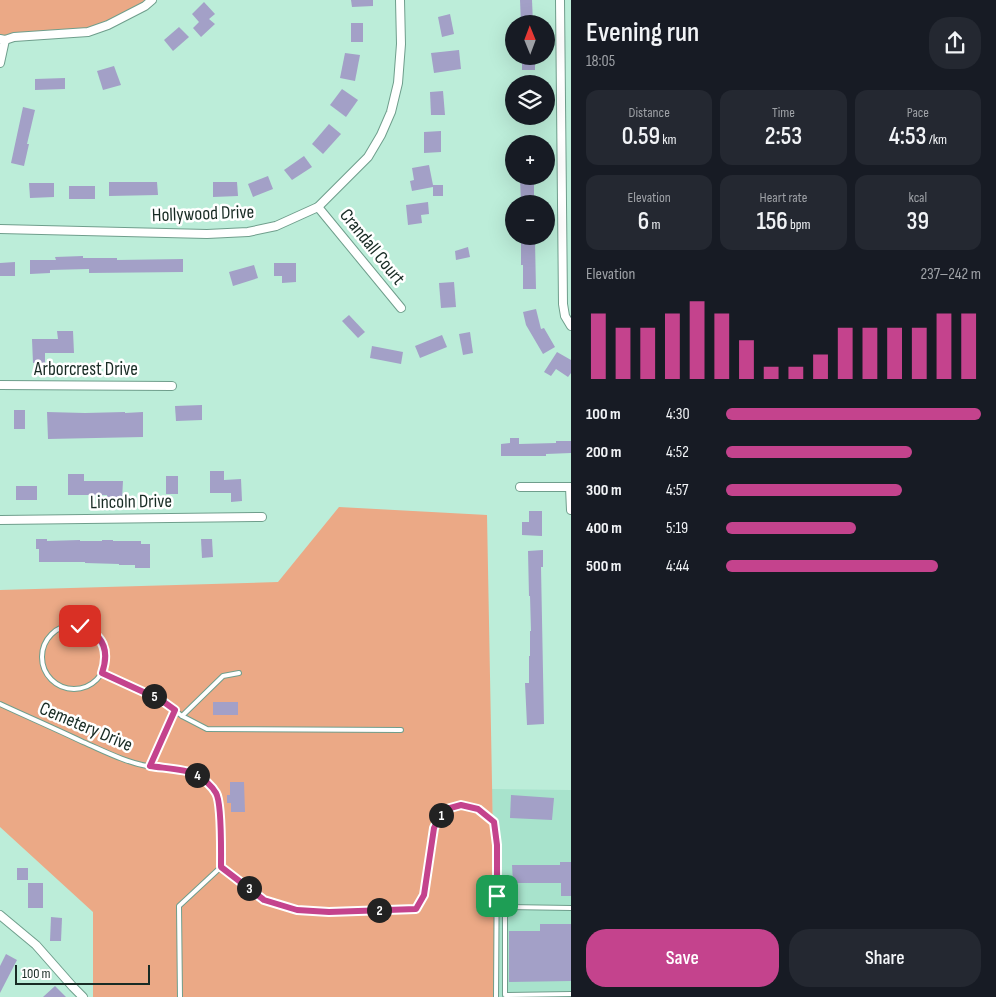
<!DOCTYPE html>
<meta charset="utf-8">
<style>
body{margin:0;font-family:"Sofia Sans Condensed",sans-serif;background:#242831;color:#f1f3f6;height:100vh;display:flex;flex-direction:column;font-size:19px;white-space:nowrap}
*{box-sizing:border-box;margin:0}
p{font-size:16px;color:#9ea1a6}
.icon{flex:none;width:28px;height:28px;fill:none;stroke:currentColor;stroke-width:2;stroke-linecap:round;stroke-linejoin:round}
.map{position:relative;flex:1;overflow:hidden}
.side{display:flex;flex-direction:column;background:#171b24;width:425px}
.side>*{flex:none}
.needle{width:32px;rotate:359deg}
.tools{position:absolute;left:505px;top:15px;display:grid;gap:10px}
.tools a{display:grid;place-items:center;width:50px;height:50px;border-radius:50%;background:#171b24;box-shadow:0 5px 20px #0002;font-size:25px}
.scale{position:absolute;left:15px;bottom:12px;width:135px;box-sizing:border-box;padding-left:5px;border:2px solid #182b24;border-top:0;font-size:14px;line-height:18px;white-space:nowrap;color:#182b24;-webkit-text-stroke:4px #fff;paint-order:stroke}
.pin{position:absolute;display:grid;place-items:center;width:42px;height:42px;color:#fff;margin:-21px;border-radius:10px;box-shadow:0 2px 8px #0006}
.km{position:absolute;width:25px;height:25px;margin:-12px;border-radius:50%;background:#222;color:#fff;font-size:14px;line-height:25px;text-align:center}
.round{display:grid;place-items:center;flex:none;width:52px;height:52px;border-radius:20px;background:#242831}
.head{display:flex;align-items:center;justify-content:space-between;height:85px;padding:0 15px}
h1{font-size:28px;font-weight:600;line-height:38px}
.figures{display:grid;grid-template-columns:repeat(3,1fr);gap:8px;height:85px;padding:5px 15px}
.figures div{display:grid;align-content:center;border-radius:12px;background:#242831;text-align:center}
.figures b{font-size:25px;font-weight:600}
.figures small{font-size:14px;font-weight:400}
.figures p{font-size:14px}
.chart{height:140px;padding:10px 15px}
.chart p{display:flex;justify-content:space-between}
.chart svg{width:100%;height:90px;margin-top:5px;stroke:#c4438d;stroke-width:6}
.action{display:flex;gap:10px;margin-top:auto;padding:10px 15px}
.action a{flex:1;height:58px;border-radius:20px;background:#c4438d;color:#fff;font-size:20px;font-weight:600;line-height:58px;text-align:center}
.action a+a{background:#242831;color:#f1f3f6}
ul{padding:0 15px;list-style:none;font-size:16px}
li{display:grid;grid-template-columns:80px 60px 1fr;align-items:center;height:38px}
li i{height:12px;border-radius:6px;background:#c4438d}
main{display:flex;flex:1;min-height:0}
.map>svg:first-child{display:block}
.built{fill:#a8e3cc}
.green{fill:#eba986}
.building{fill:#a3a0c7}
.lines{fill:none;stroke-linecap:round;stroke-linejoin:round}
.lane-casing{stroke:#6f9e8c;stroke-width:6}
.street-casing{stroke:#6f9e8c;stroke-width:10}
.lane{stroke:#fff;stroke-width:4}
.street{stroke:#fff;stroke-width:8}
.route-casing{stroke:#fff;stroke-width:10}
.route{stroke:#c4438d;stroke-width:6}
.labels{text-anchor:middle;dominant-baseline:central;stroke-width:5;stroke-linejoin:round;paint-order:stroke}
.street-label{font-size:19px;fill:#182b24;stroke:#fff}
</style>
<main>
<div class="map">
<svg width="571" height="997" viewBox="0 0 571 997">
<rect width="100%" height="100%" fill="#bcedd9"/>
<polygon class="built" points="492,789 571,790 571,997 496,997"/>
<g class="green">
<polygon points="0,0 151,0 91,34 3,36 0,35"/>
<polygon points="339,507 487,515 496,997 93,997 93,912 0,827 0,590 278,582"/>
</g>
<g class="building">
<polygon points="351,0 373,0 373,6 352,7"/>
<polygon points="520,0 532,0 533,24 521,24"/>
<polygon points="204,2 215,14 209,19 215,24 201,37 193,28 199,22 192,14"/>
<polygon points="450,14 454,34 442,37 438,17"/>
<rect x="351" y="23" width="12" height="19"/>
<polygon points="179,27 189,37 173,51 164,40"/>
<polygon points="459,50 461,69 434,73 431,53"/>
<polygon points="345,53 360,55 355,81 340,78"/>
<rect x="522" y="56" width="13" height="14"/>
<polygon points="114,66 121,85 103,90 97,71"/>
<polygon points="65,78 65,89 35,90 35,79"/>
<polygon points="342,89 358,100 346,117 330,105"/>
<polygon points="443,91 445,115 431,115 430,92"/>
<polygon points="23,107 35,110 27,144 29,144 24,166 11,163"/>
<polygon points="329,124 341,134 323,154 312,144"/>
<polygon points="441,131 441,152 424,153 424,132"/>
<polygon points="304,156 312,167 292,180 284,170"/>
<polygon points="429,165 433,185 443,185 443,196 433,196 433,187 412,191 410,181 414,180 412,168"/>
<polygon points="268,176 273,189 253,197 248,184"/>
<polygon points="520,179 534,179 534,202 521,202"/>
<polygon points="109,182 157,182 158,195 109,196"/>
<polygon points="213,182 237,182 238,196 213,197"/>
<polygon points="29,183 54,183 54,197 30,198"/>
<rect x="69" y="186" width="26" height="13"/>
<polygon points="428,202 429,214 421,215 422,223 408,225 406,205"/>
<polygon points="521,241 535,241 536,289 523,289 523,265 521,265"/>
<polygon points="468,247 470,257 456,260 455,251"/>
<polygon points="83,256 83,258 117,258 117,260 183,259 183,272 89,273 89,269 50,270 50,273 30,274 30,260 56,260 55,257"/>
<polygon points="15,262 15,276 0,276 0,263"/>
<polygon points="274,263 296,263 296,282 282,283 282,276 274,276"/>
<polygon points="254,265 258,278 233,286 229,272"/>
<polygon points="454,282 456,307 441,308 439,283"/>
<polygon points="536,309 541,329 544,328 555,347 543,354 526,325 523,312"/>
<polygon points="349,315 365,332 358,338 342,321"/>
<polygon points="57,331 73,331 74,353 45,353 45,363 33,363 32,339 58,339"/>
<polygon points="470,332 473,353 463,355 459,334"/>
<polygon points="442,335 447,347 420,358 415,346"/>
<polygon points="372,346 403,352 401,364 370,358"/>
<polygon points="557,352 571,360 571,373 568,377 556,369 551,376 544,372"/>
<polygon points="202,405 202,420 176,421 175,406"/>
<rect x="14" y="410" width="11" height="19"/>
<polygon points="47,412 85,413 125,412 125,413 143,412 143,437 48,439"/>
<polygon points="510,438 519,438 519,444 556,443 556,441 571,441 571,453 546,454 546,456 501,456 501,444 510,443"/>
<polygon points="210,471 224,471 224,480 241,479 242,501 231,502 231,493 210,493"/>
<polygon points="68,474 84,474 84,481 123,481 122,499 107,499 107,495 68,495"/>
<rect x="166" y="476" width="12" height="18"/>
<rect x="16" y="486" width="21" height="14"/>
<polygon points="529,511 542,511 542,536 522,535 522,522 529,522"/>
<polygon points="36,539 47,539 47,541 80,540 80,541 102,541 102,540 113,540 113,541 141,541 141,544 150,544 150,568 135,568 135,565 119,565 119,564 85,563 85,562 39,562 39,549 36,549"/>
<polygon points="201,539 212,539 213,557 202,558"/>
<polygon points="543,550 543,567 541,567 544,724 527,725 525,683 529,683 529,656 530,656 530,631 531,631 530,596 529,596 528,551"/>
<rect x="213" y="702" width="25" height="13"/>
<polygon points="230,782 244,782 245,812 231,812 231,803 227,803 227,795 230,795"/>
<polygon points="511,795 554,798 552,820 510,818"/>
<polygon points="560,862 571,862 571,896 561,896 561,883 513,883 512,865 560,865"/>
<rect x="17" y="868" width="11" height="12"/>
<rect x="28" y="883" width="15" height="25"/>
<polygon points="51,917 62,918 61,941 50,941"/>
<polygon points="540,924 571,924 571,981 509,982 509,931 540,931"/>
<polygon points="6,954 17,960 0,993 0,966"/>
<polygon points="55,986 66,997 43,997"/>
</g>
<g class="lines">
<defs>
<g id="lane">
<circle cx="74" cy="657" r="32"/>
<polyline points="102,673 161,700 182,716 207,729 401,730"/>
<path d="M 0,704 C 28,717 56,729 83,742 C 104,751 125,762 147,766 C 173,770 198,767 215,792 C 223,802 221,852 221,867 L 264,900 L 297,910 L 329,912 L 416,909 L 425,895 L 434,828 L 443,810 L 461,805 L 478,809 L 494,822 L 497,845 L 496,997"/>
<polyline points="182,716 223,676 239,673"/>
<polyline points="150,766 175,710"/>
<polyline points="571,908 505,907 505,995 571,994"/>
<polyline points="180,997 179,906 221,867"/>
</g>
<g id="street">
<polyline points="560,0 563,304 565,316 571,326"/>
<polyline points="0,39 5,40 14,37 88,32 108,25 145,6 152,0"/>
<polyline points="0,63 5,40"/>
<polyline points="318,207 401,308"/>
<polyline points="0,229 207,234 248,232 276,226 318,207 368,157 381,135 391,112 398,83 401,44 400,0"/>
<polyline points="0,385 172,386"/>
<polyline points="520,487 571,487"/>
<polyline points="570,487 571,510"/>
<polyline points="0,520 262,517"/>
<polyline points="0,915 36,945 73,987 83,997"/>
</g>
</defs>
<use href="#lane" class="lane-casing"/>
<use href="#street" class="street-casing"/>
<use href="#lane" class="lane"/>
<use href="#street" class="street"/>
</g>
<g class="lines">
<defs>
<path id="route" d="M 80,626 C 103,634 110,650 102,673 L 161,700 L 175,710 L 150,766 C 162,768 185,769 196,774 C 203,778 212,786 216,793 C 222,803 221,852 221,867 L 264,900 L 297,910 L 329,912 L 416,909 L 424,895 L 434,828 L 443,810 L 461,805 L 478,809 L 494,822 L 497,845 L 497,896"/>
</defs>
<use href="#route" class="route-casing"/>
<use href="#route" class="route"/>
</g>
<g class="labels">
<g class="street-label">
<text transform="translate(203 214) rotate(-2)">Hollywood Drive</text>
<text transform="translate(372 247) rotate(51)">Crandall Court</text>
<text x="86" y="369">Arborcrest Drive</text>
<text transform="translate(131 502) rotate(-1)">Lincoln Drive</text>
<text transform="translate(86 727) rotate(23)">Cemetery Drive</text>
</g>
</g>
</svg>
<div class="tools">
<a><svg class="needle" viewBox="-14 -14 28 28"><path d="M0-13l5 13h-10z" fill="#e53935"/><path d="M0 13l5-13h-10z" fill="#9ea1a6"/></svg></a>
<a><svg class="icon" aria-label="layers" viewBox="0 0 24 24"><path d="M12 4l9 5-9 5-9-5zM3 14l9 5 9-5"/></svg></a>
<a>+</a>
<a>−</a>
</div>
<div class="scale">100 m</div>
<div class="pin" style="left:497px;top:896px;background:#1e9e55"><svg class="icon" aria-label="arrive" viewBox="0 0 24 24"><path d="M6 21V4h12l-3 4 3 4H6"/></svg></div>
<div class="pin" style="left:80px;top:626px;background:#d93025"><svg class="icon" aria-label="check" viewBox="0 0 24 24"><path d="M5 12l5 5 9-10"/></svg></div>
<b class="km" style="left:441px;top:815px">1</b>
<b class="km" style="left:379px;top:910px">2</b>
<b class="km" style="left:249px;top:888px">3</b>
<b class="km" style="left:197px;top:775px">4</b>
<b class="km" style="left:154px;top:696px">5</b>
</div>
<section class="side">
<div class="head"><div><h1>Evening run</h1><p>18:05</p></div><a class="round"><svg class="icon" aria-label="share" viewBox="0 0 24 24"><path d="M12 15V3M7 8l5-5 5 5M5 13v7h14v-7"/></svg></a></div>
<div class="figures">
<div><p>Distance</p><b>0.59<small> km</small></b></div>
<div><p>Time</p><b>2:53</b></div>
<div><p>Pace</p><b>4:53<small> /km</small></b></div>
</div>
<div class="figures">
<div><p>Elevation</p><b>6<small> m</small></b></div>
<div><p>Heart rate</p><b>156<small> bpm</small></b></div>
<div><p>kcal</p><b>39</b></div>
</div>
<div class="chart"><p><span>Elevation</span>237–242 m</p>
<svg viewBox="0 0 160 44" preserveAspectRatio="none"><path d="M5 44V12M15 44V19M25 44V19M35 44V12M45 44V6M55 44V12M65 44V25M75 44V38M85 44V38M95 44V32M105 44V19M115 44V19M125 44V19M135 44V19M145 44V12M155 44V12"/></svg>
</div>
<ul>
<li><b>100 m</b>4:30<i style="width:100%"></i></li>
<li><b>200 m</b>4:52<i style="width:73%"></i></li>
<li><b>300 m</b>4:57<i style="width:69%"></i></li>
<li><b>400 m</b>5:19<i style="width:51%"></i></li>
<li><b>500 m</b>4:44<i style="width:83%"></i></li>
</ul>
<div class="action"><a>Save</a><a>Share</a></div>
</section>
</main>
